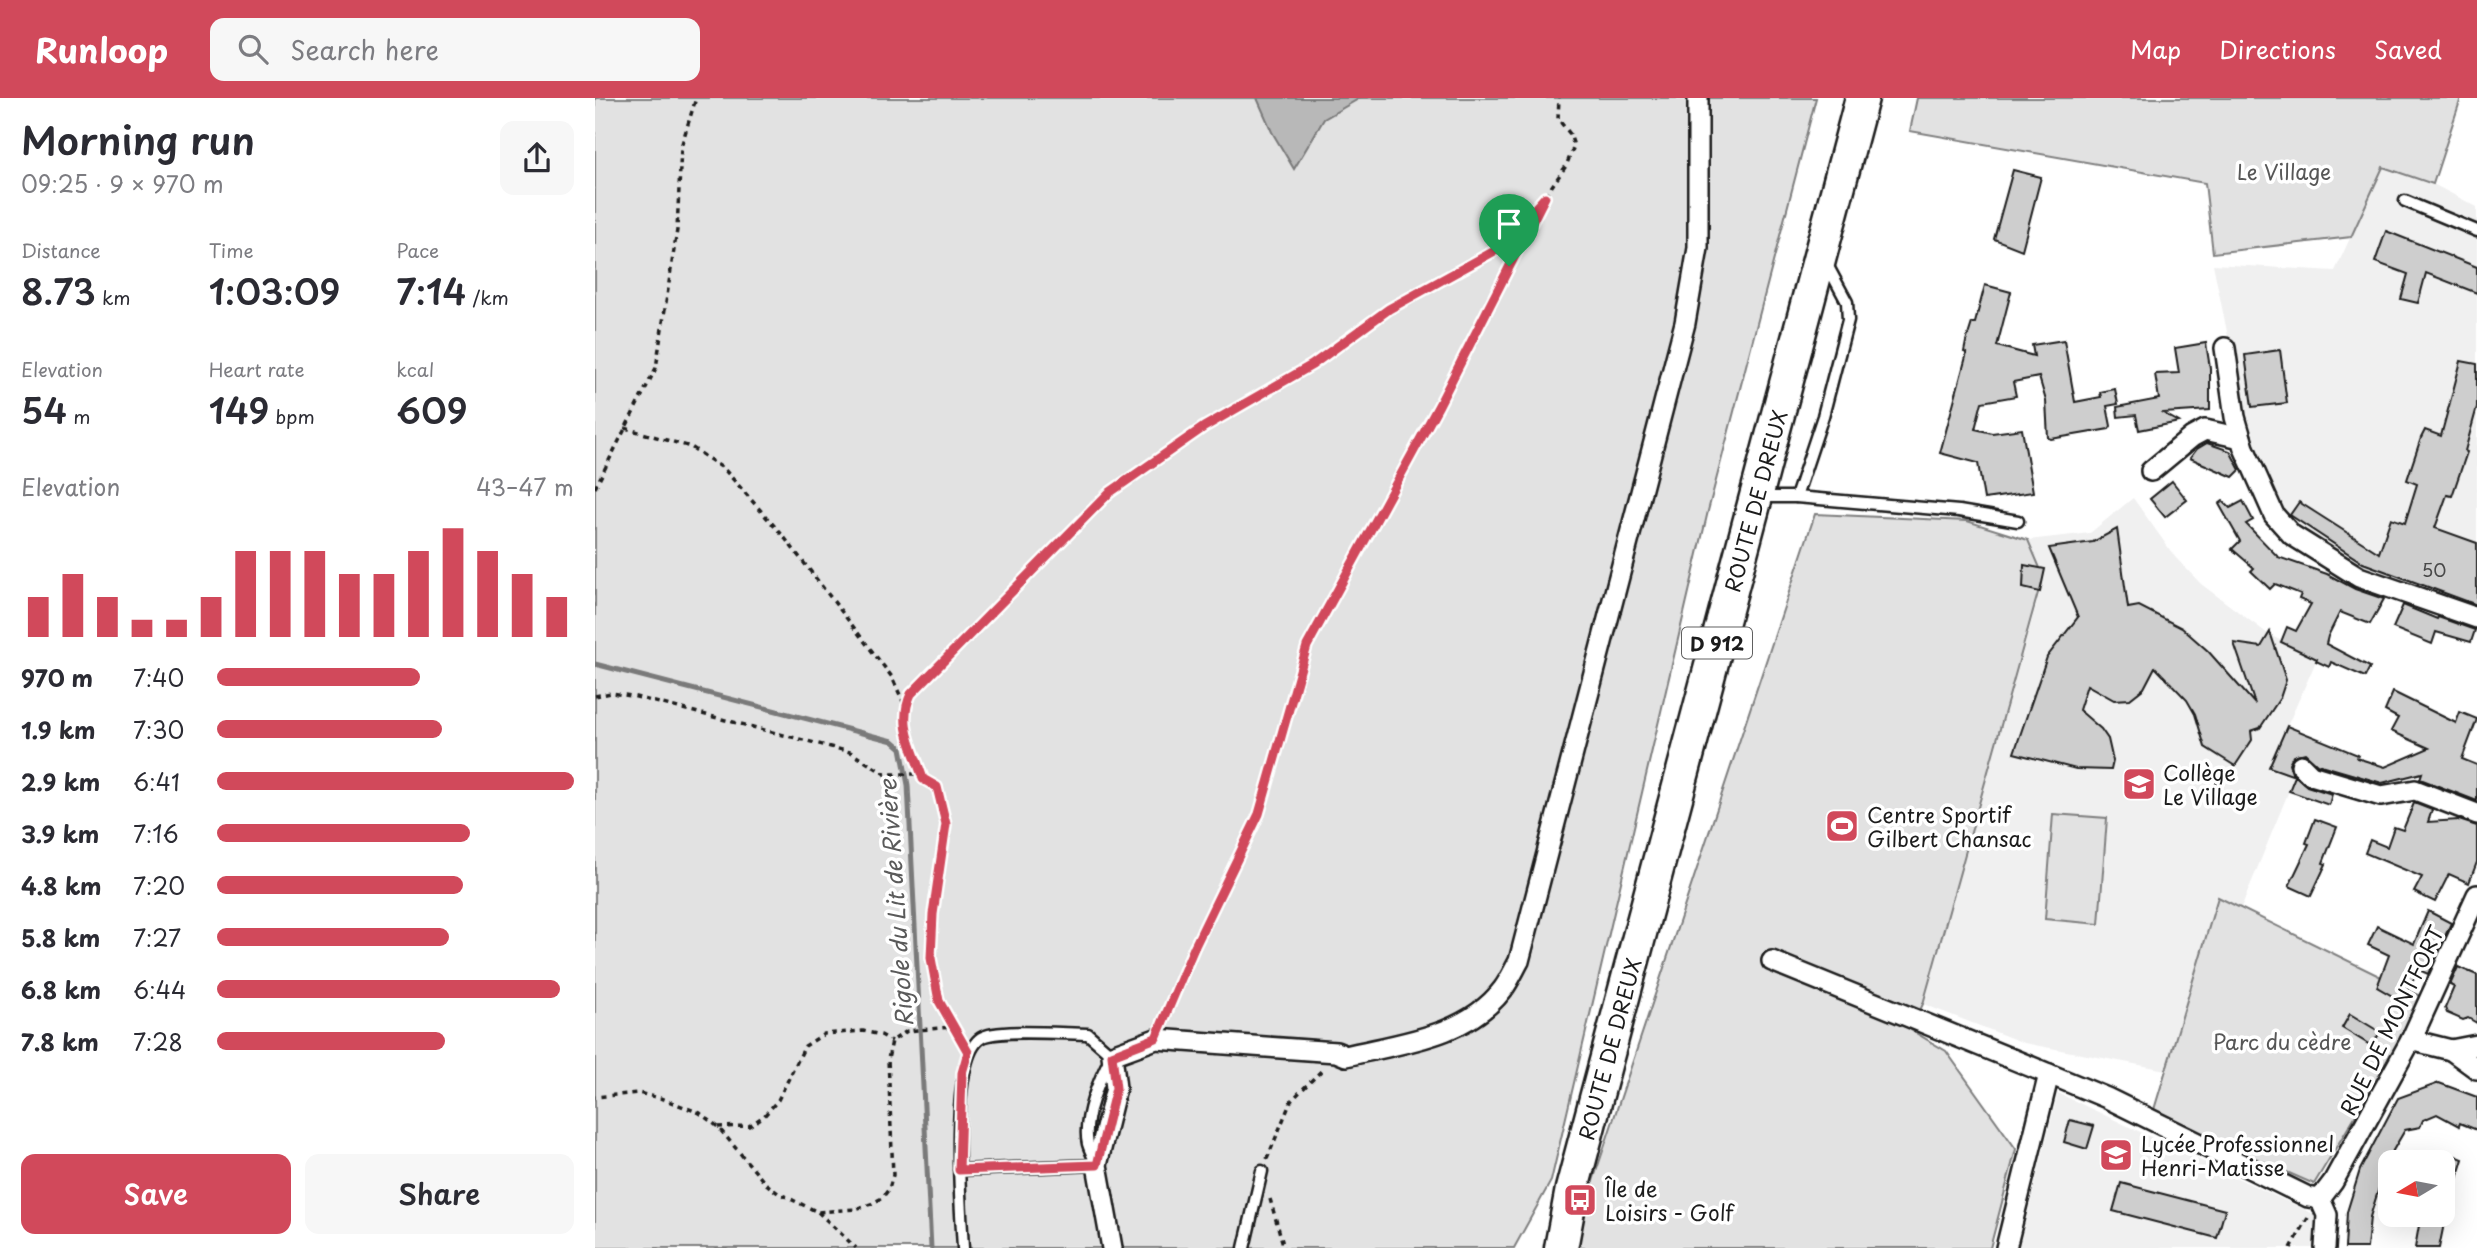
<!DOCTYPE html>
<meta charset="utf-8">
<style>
body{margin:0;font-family:"Playpen Sans",sans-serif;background:#f7f7f7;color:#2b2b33;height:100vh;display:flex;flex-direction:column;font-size:26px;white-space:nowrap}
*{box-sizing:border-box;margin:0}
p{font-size:23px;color:#7c7c81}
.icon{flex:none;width:38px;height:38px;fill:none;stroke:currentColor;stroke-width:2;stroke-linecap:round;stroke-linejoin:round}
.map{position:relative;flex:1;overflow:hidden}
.drawer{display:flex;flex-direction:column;background:#fff;width:595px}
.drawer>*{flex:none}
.needle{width:46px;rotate:260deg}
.buttons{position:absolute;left:1783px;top:1052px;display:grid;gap:14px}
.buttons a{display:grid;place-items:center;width:77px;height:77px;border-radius:14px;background:#fff;box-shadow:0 7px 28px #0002;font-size:35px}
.pin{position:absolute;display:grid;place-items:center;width:60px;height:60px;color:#fff;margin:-72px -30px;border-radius:50% 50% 50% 0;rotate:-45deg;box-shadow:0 0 7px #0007}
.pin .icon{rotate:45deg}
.round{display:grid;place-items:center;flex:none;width:74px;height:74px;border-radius:14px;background:#f7f7f7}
.headline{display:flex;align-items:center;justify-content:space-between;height:119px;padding:0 21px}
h1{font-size:38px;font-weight:600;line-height:52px}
.stats{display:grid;grid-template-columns:repeat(3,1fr);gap:10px;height:119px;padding:7px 21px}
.stats div{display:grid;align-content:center}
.stats b{font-size:35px;font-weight:600}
.stats small{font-size:19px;font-weight:400}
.stats p{font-size:19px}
.chart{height:196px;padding:14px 21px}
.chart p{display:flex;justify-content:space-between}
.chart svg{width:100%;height:126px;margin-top:7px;stroke:#d1495b;stroke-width:6}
.button{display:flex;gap:14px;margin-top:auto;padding:14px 21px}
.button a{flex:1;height:80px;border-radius:14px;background:#d1495b;color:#fff;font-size:28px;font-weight:600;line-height:80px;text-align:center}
.button a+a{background:#f7f7f7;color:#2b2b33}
ul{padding:0 21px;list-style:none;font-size:23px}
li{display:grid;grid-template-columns:112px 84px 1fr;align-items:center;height:52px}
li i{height:18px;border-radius:9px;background:#d1495b}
header{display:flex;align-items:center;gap:42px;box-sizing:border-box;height:98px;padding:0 35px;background:#d1495b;color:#fff}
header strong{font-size:33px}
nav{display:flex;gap:38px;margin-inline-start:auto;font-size:24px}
.search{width:490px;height:63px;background:#f7f7f7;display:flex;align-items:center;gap:18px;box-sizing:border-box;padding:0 24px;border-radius:14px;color:#7c7c81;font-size:26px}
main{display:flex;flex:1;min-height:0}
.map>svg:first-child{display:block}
.built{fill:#f0f0f0}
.green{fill:#e2e2e2;stroke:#7f7f7f;stroke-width:2}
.water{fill:#b8b8b8;stroke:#7a7a7a;stroke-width:2}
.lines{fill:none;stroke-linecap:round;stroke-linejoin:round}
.stream{stroke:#7a7a7a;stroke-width:5}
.building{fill:#cecece;stroke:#1c1c1c;stroke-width:2}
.lane-casing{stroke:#1c1c1c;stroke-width:15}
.street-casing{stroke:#1c1c1c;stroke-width:24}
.primary-casing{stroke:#1c1c1c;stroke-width:37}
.path{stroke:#1c1c1c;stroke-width:3.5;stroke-dasharray:5 5;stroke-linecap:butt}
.lane{stroke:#fff;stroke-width:10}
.street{stroke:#fff;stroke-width:19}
.primary{stroke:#fff;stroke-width:32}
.route-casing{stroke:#fff;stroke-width:14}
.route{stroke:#d1495b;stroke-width:9}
.labels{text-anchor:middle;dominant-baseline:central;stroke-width:7;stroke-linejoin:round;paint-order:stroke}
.number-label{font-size:18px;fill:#484848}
.shield{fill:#fff;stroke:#606060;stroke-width:2}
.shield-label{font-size:19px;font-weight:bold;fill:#1c1c1c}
.park-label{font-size:21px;fill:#575757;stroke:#fff}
.street-label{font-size:21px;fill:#1c1c1c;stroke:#fff}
.poi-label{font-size:21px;fill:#1c1c1c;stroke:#fff;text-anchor:start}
.water-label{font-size:23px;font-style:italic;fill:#5a5a5a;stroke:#fff}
</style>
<header>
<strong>Runloop</strong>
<div class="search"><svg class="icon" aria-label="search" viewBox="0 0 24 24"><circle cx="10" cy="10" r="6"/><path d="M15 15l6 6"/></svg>Search here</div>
<nav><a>Map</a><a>Directions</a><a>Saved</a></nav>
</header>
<main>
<section class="drawer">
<div class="headline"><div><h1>Morning run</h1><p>09:25 · 9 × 970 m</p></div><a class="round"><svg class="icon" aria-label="share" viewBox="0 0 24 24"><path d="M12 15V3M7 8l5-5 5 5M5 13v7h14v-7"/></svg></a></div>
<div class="stats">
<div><p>Distance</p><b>8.73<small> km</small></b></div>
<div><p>Time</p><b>1:03:09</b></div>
<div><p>Pace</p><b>7:14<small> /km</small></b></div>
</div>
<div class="stats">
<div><p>Elevation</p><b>54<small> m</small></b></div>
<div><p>Heart rate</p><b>149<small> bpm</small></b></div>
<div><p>kcal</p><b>609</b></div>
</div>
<div class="chart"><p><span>Elevation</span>43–47 m</p>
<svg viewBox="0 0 160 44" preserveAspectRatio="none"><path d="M5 44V30M15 44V22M25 44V30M35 44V38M45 44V38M55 44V30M65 44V14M75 44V14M85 44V14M95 44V22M105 44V22M115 44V14M125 44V6M135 44V14M145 44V22M155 44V30"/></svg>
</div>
<ul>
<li><b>970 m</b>7:40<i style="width:57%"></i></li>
<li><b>1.9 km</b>7:30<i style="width:63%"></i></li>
<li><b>2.9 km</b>6:41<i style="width:100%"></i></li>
<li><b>3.9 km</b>7:16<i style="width:71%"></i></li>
<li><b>4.8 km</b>7:20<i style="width:69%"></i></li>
<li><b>5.8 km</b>7:27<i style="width:65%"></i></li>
<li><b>6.8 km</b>6:44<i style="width:96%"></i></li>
<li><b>7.8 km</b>7:28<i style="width:64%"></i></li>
</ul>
<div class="button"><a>Save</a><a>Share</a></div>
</section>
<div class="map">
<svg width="1882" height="1150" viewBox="0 0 1882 1150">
<rect width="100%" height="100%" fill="#fff"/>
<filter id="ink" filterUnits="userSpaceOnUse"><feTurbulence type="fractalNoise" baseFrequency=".0143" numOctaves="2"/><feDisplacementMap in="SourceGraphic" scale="14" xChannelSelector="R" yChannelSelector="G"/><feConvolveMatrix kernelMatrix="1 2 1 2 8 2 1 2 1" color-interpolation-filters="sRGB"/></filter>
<g filter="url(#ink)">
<g class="built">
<polygon points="1788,68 1838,86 1882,109 1882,512 1767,472 1698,427 1688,413 1656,350 1618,166 1740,173"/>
<polygon points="1538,400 1580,459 1606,486 1673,536 1722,561 1674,669 1700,678 1646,810 1623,799 1571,972 1429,945 1328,906 1445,494 1448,477 1433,442 1495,435"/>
<polygon points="1463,995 1725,1119 1723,1150 1424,1150"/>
</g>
<g class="green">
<polygon points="0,0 1221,0 1113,413 956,1083 919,1150 0,1150"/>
<polygon points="1322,0 1866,0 1838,86 1788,69 1756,139 1618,155 1610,85 1315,33"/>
<polygon points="1220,416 1372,423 1433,442 1448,477 1328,906 1316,932 1351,953 1421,1051 1395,1150 979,1150 984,1125"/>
<polygon points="1458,716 1512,720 1504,826 1450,821"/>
<polygon points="1623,799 1831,901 1719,1086 1558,1015"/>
</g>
<polygon class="water" points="662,0 765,0 729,21 699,71 677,34"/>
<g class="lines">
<polyline class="stream" points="0,566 298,643 306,650 313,687 336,1150"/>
</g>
<g class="building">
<polygon points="1418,72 1446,79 1427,152 1399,141"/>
<polygon points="1791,133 1882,169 1882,195 1831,175 1823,205 1806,201 1813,176 1780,164"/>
<polygon points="1390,187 1416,194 1402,248 1439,258 1437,247 1469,242 1480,304 1506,299 1505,294 1520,291 1523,306 1512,308 1516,328 1514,331 1456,341 1453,340 1451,303 1444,279 1418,284 1421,298 1387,304 1380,331 1397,335 1427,331 1438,394 1389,401 1383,365 1345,355 1372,255 1369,254 1371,244 1377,225 1380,225"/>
<polygon points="1611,245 1615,270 1615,312 1568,315 1584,324 1544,332 1541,317 1523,319 1522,309 1564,301 1560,276 1584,275 1580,250"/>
<polygon points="1685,252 1692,305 1657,309 1650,257"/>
<polygon points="1866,263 1882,266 1882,309 1870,353 1872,354 1857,398 1852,397 1840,430 1882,445 1882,507 1768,465 1695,417 1704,404 1784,455 1796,420 1810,425 1822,386 1812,382 1826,340 1830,332 1846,338"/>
<polygon points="1612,345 1635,353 1645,372 1638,379 1595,360 1602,351"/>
<polygon points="1577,383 1592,402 1570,419 1555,401"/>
<polygon points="1628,403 1635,410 1648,403 1658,422 1651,426 1683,459 1732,476 1760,491 1789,501 1775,526 1745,514 1733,538 1731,546 1775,569 1770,579 1736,564 1734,569 1721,563 1722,561 1686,544 1692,529 1701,533 1716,506 1704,501 1706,496 1680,486 1675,491 1656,473 1659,470 1637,451 1645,443 1624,406"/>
<polygon points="1522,431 1533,510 1544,508 1587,530 1613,553 1660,606 1639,545 1666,549 1675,534 1691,582 1685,600 1665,630 1656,633 1657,642 1640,668 1610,649 1600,616 1592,602 1560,569 1549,590 1535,601 1519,602 1492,587 1484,612 1506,631 1513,641 1518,663 1516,672 1481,671 1419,655 1452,559 1483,519 1454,450 1498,444"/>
<polygon points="1429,467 1450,471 1445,494 1428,490"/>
<polygon points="1808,507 1842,521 1843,519 1880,532 1876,544 1841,534 1837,546 1798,530"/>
<polygon points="1798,594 1861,625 1865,614 1882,621 1867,661 1882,667 1882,703 1825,681 1827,675 1787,685 1722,666 1710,655 1698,658 1694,665 1697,675 1712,688 1737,696 1734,707 1694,693 1700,678 1674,669 1692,628 1763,657 1762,660 1790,669 1834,650 1796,633 1803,620 1790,613"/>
<polygon points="1819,705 1837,712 1833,724 1864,722 1882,728 1882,764 1874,785 1854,776 1840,804 1819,794 1827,779 1770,755 1775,742 1792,749 1799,729 1808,732"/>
<polygon points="1720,721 1742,729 1728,765 1731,766 1716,798 1694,788 1714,746 1711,745"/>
<polygon points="1833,813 1856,825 1833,876 1824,872 1806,903 1782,889 1794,857 1773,847 1782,828 1819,846"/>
<polygon points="1863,869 1882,877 1882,925 1873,920 1868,922 1852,915 1850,910 1859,889 1855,887"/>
<polygon points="1755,916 1785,934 1777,948 1747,930"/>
<polygon points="1844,985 1882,999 1882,1032 1865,1025 1864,1028 1842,1016 1828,1022 1825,1029 1810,1032 1793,1061 1775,1119 1772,1150 1750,1150 1752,1114 1765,1072 1803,1000"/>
<polygon points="1475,1022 1499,1028 1492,1051 1469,1044"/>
<polygon points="1853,1055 1868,1061 1851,1116 1848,1115 1848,1071"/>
<polygon points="1526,1085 1630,1112 1622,1140 1518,1113"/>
<polygon points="1826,1116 1851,1116 1844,1150 1820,1150"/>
</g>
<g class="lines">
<defs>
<g id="lane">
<polyline points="1810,103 1882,133"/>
<polyline points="1165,399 1201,399 1228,318 1253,222 1252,204 1230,163"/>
<polyline points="1201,399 1364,413 1423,423"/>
<path d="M 364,1072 L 502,1067 C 499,1060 495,1053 493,1046 C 487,1021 505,979 517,957 L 493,936 C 471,936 401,930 386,940 C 353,961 366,1111 368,1150"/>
<polyline points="649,1150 667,1073"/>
</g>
<g id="street">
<polyline points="1630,250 1640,319 1649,350 1679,417 1697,437 1764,479 1882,520"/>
<polyline points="1556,373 1597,339 1610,332 1646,340"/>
<polyline points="1706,667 1716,677 1786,698 1820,692 1882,716"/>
<polyline points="1177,863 1454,976"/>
<polyline points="1816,942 1856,952"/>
<polyline points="1882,947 1856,952 1882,971"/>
<polyline points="1725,1101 1738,1084 1816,942 1882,797"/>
<polyline points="1725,1101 1732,1117 1730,1150"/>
<path d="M 517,1150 L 502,1067 L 521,990 L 517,957 L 561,941 L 741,954 L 751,958 C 805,945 872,939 908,891 C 914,883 919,872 924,863 L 1090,225 L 1103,150 L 1103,0"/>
<polyline points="1411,1150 1454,976 1512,1000 1713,1099 1725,1101"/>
</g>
<polyline id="primary" points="966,1150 977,1091 1267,0"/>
</defs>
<use href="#lane" class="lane-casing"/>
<use href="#street" class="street-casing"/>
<use href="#primary" class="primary-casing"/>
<g class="path">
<polyline points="30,330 96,349 129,371 189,439 297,579 310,608"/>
<polyline points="0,390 61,270 82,132 86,49 101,0"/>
<polyline points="0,598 16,595 37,598 255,654 290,676 320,676 342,689 351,726 338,815 336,860 344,903 357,929 312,933 297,943 293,961 298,1077 294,1091 287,1100 276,1106 260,1111 223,1114 183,1095 170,1085 123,1029 105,1015 65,1000 43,995 0,999"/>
<path d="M 328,679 C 319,651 303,625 316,596 L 514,395 L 609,329 L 717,267 L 794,211 L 905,150 L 950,98 L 971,68 L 979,48 L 975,36 L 963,21 L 964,0"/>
<polyline points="569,923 599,850 664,716 712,549 844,307 947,103"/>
<polyline points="357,929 367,945"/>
<polyline points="123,1029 154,1028 169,1018 183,1002 210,948 229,936 268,933 286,937 297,943"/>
<polyline points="672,1061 696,1003 728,971"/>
<polyline points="675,1101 689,1150"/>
<polyline points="223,1114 261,1150"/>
<polyline points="1696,1150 1713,1120"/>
</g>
<use href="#lane" class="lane"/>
<use href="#street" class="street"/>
<use href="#primary" class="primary"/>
</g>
</g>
<g class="lines" filter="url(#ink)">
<defs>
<path id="route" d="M 950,99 L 844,307 L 712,548 L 664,716 L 599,850 L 561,940 L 517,957 L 521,990 L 502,1067 L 364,1072 L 367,975 L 373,954 L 344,903 L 336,860 L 338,816 L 351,726 L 342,689 L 328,681 C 319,652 302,626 316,596 L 514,395 L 609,329 L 717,267 L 794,211 L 905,150 Z"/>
</defs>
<use href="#route" class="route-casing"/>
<use href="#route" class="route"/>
</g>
<defs>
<symbol id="school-square" viewBox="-11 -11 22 22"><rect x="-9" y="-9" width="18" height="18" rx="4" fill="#d1495b" stroke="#fff"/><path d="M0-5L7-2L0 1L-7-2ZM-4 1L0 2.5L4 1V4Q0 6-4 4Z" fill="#fff"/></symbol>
<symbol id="stadium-square" viewBox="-11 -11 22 22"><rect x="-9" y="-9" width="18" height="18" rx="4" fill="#d1495b" stroke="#fff"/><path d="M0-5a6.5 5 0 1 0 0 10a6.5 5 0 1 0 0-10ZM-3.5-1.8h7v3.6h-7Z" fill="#fff"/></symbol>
<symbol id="bus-square" viewBox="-11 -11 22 22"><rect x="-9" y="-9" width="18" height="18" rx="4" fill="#d1495b" stroke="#fff"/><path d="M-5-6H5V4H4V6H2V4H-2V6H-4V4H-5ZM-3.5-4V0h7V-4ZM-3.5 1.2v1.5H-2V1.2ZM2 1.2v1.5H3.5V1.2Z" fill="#fff"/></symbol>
</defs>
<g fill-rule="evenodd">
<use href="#school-square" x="1525" y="667" width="38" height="38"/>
<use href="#stadium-square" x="1228" y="709" width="38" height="38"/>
<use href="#school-square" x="1502" y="1038" width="38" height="38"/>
<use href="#bus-square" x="966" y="1083" width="38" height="38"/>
</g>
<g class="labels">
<g class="number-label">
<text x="1839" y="471">50</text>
</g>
<rect class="shield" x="1087" y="529.5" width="70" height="31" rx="5"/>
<g class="shield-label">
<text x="1122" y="545">D 912</text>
</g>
<g class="park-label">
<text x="1689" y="73">Le Village</text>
<text x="1687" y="943">Parc du cèdre</text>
</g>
<g class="street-label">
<text transform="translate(1160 403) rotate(-75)">ROUTE DE DREUX</text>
<text transform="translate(1796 922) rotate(-64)">RUE DE MONTFORT</text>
<text transform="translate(1014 951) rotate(-75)">ROUTE DE DREUX</text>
</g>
<g class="poi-label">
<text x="1568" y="674">Collège<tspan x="1568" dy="24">Le Village</tspan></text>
<text x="1272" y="716">Centre Sportif<tspan x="1272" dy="24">Gilbert Chansac</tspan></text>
<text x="1546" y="1045">Lycée Professionnel<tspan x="1546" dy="24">Henri-Matisse</tspan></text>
<text x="1010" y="1090">Île de<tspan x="1010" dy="24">Loisirs - Golf</tspan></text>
</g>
<g class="water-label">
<text transform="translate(300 805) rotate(-94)">Rigole du Lit de Rivière</text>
</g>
</g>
</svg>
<div class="buttons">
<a><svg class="needle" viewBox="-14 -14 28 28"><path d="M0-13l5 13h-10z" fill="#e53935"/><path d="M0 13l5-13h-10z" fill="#7c7c81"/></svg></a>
</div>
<div class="pin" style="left:914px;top:168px;background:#1e9e55"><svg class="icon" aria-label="arrive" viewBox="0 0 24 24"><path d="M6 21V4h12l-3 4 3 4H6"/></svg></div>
</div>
</main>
